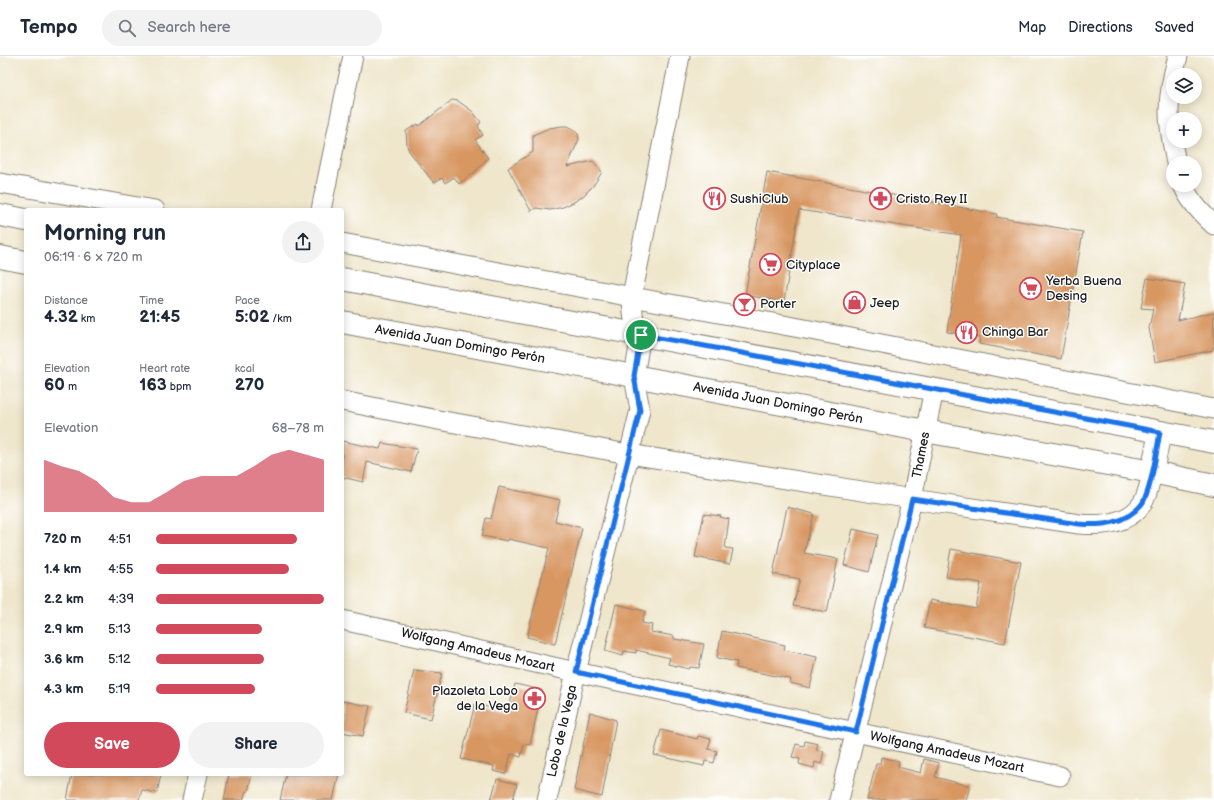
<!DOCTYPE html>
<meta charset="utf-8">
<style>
body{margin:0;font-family:"Balsamiq Sans",sans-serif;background:#f2f2f3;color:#1f2937;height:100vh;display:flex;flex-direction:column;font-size:15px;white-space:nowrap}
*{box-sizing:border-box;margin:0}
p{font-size:13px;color:#747a83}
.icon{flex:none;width:22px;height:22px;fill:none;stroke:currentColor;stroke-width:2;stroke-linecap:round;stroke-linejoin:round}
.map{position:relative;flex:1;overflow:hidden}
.panel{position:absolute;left:24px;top:152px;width:320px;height:568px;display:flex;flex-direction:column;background:#fff;border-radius:4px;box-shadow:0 2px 10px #0003}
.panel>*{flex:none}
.fabs{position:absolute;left:1166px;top:12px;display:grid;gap:8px}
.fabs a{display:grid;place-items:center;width:36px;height:36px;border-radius:50%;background:#fff;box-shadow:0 2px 10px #0003;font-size:20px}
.pin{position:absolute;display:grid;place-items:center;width:34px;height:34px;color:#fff;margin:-17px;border:2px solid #fff;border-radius:50%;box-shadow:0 1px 4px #0007}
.round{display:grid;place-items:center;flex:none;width:42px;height:42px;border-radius:21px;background:#f2f2f3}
.head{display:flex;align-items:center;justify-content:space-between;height:68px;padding:0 20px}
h1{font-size:22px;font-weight:700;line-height:30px}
.stats{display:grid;grid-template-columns:repeat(3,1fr);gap:6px;height:68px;padding:4px 20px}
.stats div{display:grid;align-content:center}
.stats b{font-size:17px;font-weight:700}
.stats small{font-size:11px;font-weight:400}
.stats p{font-size:11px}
.chart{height:112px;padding:8px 20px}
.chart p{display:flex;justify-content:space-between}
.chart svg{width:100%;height:72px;margin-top:4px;fill:#d1495b;opacity:.7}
.action{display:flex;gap:8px;margin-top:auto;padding:8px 20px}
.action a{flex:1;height:46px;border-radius:24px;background:#d1495b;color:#fff;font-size:16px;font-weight:700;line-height:46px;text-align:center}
.action a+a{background:#f2f2f3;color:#1f2937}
ul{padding:0 20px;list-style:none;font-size:13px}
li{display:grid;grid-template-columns:64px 48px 1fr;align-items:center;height:30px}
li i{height:10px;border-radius:5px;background:#d1495b}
header{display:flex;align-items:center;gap:24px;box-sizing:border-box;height:56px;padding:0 20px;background:#fff;border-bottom:1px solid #e0e1e3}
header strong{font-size:19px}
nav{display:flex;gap:22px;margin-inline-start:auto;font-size:14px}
.search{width:280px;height:36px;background:#f2f2f3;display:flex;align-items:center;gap:10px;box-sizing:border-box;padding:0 14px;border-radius:22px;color:#747a83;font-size:15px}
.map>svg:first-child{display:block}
.building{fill:#d89660}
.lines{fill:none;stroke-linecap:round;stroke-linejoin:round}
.minor-casing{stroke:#868174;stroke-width:21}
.major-casing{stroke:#868174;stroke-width:24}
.minor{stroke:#fff;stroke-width:19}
.major{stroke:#fff;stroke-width:22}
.route-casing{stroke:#fff;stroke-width:8}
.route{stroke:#1a73e8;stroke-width:5}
.labels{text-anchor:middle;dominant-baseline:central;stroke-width:3;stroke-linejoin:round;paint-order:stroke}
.poi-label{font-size:13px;fill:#1c1c1c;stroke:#fff;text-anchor:start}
.street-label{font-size:13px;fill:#1c1c1c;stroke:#fff}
</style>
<header>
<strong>Tempo</strong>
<div class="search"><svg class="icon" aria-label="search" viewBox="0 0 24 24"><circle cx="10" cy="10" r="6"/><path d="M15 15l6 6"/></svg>Search here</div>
<nav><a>Map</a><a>Directions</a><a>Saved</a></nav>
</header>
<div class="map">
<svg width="1214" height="744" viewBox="0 0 1214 744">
<rect width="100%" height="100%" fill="#fff"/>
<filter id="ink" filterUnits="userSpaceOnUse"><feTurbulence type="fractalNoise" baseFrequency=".025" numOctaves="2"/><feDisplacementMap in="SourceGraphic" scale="8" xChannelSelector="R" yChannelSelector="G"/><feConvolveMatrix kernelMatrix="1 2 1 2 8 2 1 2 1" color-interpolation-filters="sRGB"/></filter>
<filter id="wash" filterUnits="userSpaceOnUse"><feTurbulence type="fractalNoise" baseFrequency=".012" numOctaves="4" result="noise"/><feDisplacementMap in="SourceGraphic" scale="16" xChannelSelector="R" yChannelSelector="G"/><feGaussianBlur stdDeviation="0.9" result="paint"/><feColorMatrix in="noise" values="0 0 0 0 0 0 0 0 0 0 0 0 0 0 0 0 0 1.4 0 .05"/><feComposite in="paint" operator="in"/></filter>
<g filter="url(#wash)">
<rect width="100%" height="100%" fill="#efe6cb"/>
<g id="blocks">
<g class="building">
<polygon points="452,44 458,45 472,55 481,66 478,70 483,79 475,84 488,102 475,116 459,128 454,121 445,127 442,122 434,127 409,95 407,89 406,75 418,68 419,70"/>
<polygon points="562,70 568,70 575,74 578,78 579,83 567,111 593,105 602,116 593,130 583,140 574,146 563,151 550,154 536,152 531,155 508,112 533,96 533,79 549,72"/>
<polygon points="767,116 997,158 996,161 1083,176 1061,303 979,288 980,282 947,276 961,179 799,154 784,246 745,239"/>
<polygon points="1147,222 1185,228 1178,264 1214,256 1214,291 1213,291 1213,294 1155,306 1149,272 1153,253 1141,252"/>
<polygon points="342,385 380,393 382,387 417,393 411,416 367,406 363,426 342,421"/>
<polygon points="499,431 560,444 555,465 582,472 555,588 527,581 549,492 508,483 508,485 482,480 486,462 491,463"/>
<polygon points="787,451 814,458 804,497 838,503 827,556 793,550 800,523 773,518"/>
<polygon points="704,458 721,460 720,461 729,463 725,492 733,493 730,508 695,501"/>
<polygon points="853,473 878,479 869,516 844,509"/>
<polygon points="951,493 1021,506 1005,587 924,572 930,544 976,553 981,527 946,521"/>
<polygon points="616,548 645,555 642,567 652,569 651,576 674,580 674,583 704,588 699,612 690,611 689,613 668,608 670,602 636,594 636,597 624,595 623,600 605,595"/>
<polygon points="722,575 785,589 784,594 817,601 810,632 790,627 791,623 736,612 737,606 717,602"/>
<polygon points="414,614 442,617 431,663 404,657"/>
<polygon points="515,628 542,634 530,689 524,688 521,701 511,698 506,718 493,715 494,710 461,703 475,648 508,656"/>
<polygon points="342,645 370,650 363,680 342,676"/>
<polygon points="590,656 616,664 602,741 574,734"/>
<polygon points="661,674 697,683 698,680 711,683 708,693 717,695 714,707 705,705 704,710 654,699"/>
<polygon points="805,685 818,688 816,694 824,695 821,708 815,706 814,712 799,708 800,703 792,701 796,688 804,690"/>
<polygon points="881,701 899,705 898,711 921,717 924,703 939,707 935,721 970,730 966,744 867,744 876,708 880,708"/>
<polygon points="72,718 161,718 157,737 142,734 139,744 67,744"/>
<polygon points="229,718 252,718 248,735 246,735 243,744 224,744"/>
<polygon points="286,718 339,718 333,744 280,744"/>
<polygon points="497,723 517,728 513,744 491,744"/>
</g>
</g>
</g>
<g filter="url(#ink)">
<use href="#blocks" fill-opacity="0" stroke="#868174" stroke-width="1"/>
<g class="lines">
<defs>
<g id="minor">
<path d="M 1176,107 C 1173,90 1169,73 1169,55 C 1169,36 1173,18 1178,0"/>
<polyline points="0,127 155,154"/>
<path d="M 1183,129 C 1189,144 1202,158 1214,169"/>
<polyline points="321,154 353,0"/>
<polyline points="342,187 805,273 1214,353"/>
<path d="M 342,345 L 438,364 L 629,398 L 912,443 L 1079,468 C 1101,470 1128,468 1142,448 C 1148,439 1150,426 1152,416"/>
<polyline points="342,564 576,616 1060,720"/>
<polyline points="192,744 198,718"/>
<path d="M 547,744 L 576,616 L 640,354 L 634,320 L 641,279 C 632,265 633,257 632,240 L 680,0"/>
<polyline points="839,744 912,443 934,333"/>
</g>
<g id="major">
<polyline points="0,159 26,164"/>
<polyline points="0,201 26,206"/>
<polyline points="342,223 1214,386"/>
<polyline points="342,266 634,320 925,375 1152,416 1214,429"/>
<polyline points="1152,416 1160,376"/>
</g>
</defs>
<use href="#minor" class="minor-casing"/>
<use href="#major" class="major-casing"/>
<use href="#minor" class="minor"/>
<use href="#major" class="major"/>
</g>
</g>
<g class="lines" filter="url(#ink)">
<defs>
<path id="route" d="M 641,279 L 689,287 L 1160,376 C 1157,392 1151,438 1141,449 C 1125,468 1102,470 1079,468 L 912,443 L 856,676 L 576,616 L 640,354 L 634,320 Z"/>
</defs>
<use href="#route" class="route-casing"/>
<use href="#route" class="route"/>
</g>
<defs>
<symbol id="restaurant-ring" viewBox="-11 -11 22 22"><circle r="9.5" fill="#fff" stroke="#d1495b" stroke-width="1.5"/><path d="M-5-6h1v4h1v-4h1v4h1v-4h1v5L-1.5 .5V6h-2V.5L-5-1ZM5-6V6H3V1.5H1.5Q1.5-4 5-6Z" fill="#d1495b"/></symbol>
<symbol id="pharmacy-ring" viewBox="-11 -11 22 22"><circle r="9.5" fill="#fff" stroke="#d1495b" stroke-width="1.5"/><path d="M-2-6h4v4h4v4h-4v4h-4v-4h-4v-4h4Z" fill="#d1495b"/></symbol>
<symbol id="supermarket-ring" viewBox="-11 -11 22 22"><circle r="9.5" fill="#fff" stroke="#d1495b" stroke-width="1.5"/><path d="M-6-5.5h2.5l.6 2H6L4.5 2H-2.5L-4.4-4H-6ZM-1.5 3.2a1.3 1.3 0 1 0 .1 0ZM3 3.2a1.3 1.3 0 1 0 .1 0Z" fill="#d1495b"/></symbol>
<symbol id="shop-ring" viewBox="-11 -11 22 22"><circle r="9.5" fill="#fff" stroke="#d1495b" stroke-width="1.5"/><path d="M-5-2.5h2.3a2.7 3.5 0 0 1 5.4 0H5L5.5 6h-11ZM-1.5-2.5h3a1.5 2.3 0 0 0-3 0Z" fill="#d1495b"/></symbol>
<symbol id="bar-ring" viewBox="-11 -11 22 22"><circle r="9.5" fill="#fff" stroke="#d1495b" stroke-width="1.5"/><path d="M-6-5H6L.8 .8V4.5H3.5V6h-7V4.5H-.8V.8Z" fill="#d1495b"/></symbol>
</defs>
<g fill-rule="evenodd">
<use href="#restaurant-ring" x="702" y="130" width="25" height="25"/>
<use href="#pharmacy-ring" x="868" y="130" width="25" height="25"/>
<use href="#supermarket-ring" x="758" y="196" width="25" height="25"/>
<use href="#supermarket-ring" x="1018" y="220" width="25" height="25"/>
<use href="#shop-ring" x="842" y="234" width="25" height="25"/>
<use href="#bar-ring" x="732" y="236" width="25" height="25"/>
<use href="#restaurant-ring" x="954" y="264" width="25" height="25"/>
<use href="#pharmacy-ring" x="522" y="630" width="25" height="25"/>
</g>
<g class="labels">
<g class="poi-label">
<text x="730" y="143">SushiClub</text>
<text x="896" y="143">Cristo Rey II</text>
<text x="786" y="209">Cityplace</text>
<text x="1046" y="225">Yerba Buena<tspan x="1046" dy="15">Desing</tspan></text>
<text x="870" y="247">Jeep</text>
<text x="760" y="248">Porter</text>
<text x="982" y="276">Chinga Bar</text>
<text x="518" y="635" text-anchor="end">Plazoleta Lobo<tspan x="518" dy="15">de la Vega</tspan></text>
</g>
<g class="street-label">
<text transform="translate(460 288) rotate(10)">Avenida Juan Domingo Perón</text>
<text transform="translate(778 347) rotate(11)">Avenida Juan Domingo Perón</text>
<text transform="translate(921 399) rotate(-79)">Thames</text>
<text transform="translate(478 594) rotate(13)">Wolfgang Amadeus Mozart</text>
<text transform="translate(562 675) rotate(-77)">Lobo de la Vega</text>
<text transform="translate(947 696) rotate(12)">Wolfgang Amadeus Mozart</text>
</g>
</g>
</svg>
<div class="fabs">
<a><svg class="icon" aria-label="layers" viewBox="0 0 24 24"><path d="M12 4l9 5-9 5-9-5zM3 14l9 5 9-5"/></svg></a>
<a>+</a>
<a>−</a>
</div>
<div class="pin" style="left:641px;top:279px;background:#1e9e55"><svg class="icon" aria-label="arrive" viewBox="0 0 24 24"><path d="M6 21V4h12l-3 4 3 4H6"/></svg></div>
<section class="panel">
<div class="head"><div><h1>Morning run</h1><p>06:19 · 6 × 720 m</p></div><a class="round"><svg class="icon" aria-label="share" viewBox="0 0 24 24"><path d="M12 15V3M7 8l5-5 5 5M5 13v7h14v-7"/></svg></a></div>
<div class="stats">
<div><p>Distance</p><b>4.32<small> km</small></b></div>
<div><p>Time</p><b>21:45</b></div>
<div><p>Pace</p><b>5:02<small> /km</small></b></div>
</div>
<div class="stats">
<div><p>Elevation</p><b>60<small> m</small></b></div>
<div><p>Heart rate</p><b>163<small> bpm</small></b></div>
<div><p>kcal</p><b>270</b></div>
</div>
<div class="chart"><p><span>Elevation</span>68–78 m</p>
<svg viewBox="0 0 160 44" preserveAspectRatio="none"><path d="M0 44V12L10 16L20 19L30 25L40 35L50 38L60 38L70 32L80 25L90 22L100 22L110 22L120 16L130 9L140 6L150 9L160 12V44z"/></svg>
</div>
<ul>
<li><b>720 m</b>4:51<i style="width:84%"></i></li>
<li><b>1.4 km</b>4:55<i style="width:79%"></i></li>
<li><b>2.2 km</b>4:39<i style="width:100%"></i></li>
<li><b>2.9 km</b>5:13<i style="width:63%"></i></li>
<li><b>3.6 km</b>5:12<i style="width:64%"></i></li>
<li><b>4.3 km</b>5:19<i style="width:59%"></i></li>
</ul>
<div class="action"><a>Save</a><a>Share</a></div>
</section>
</div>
